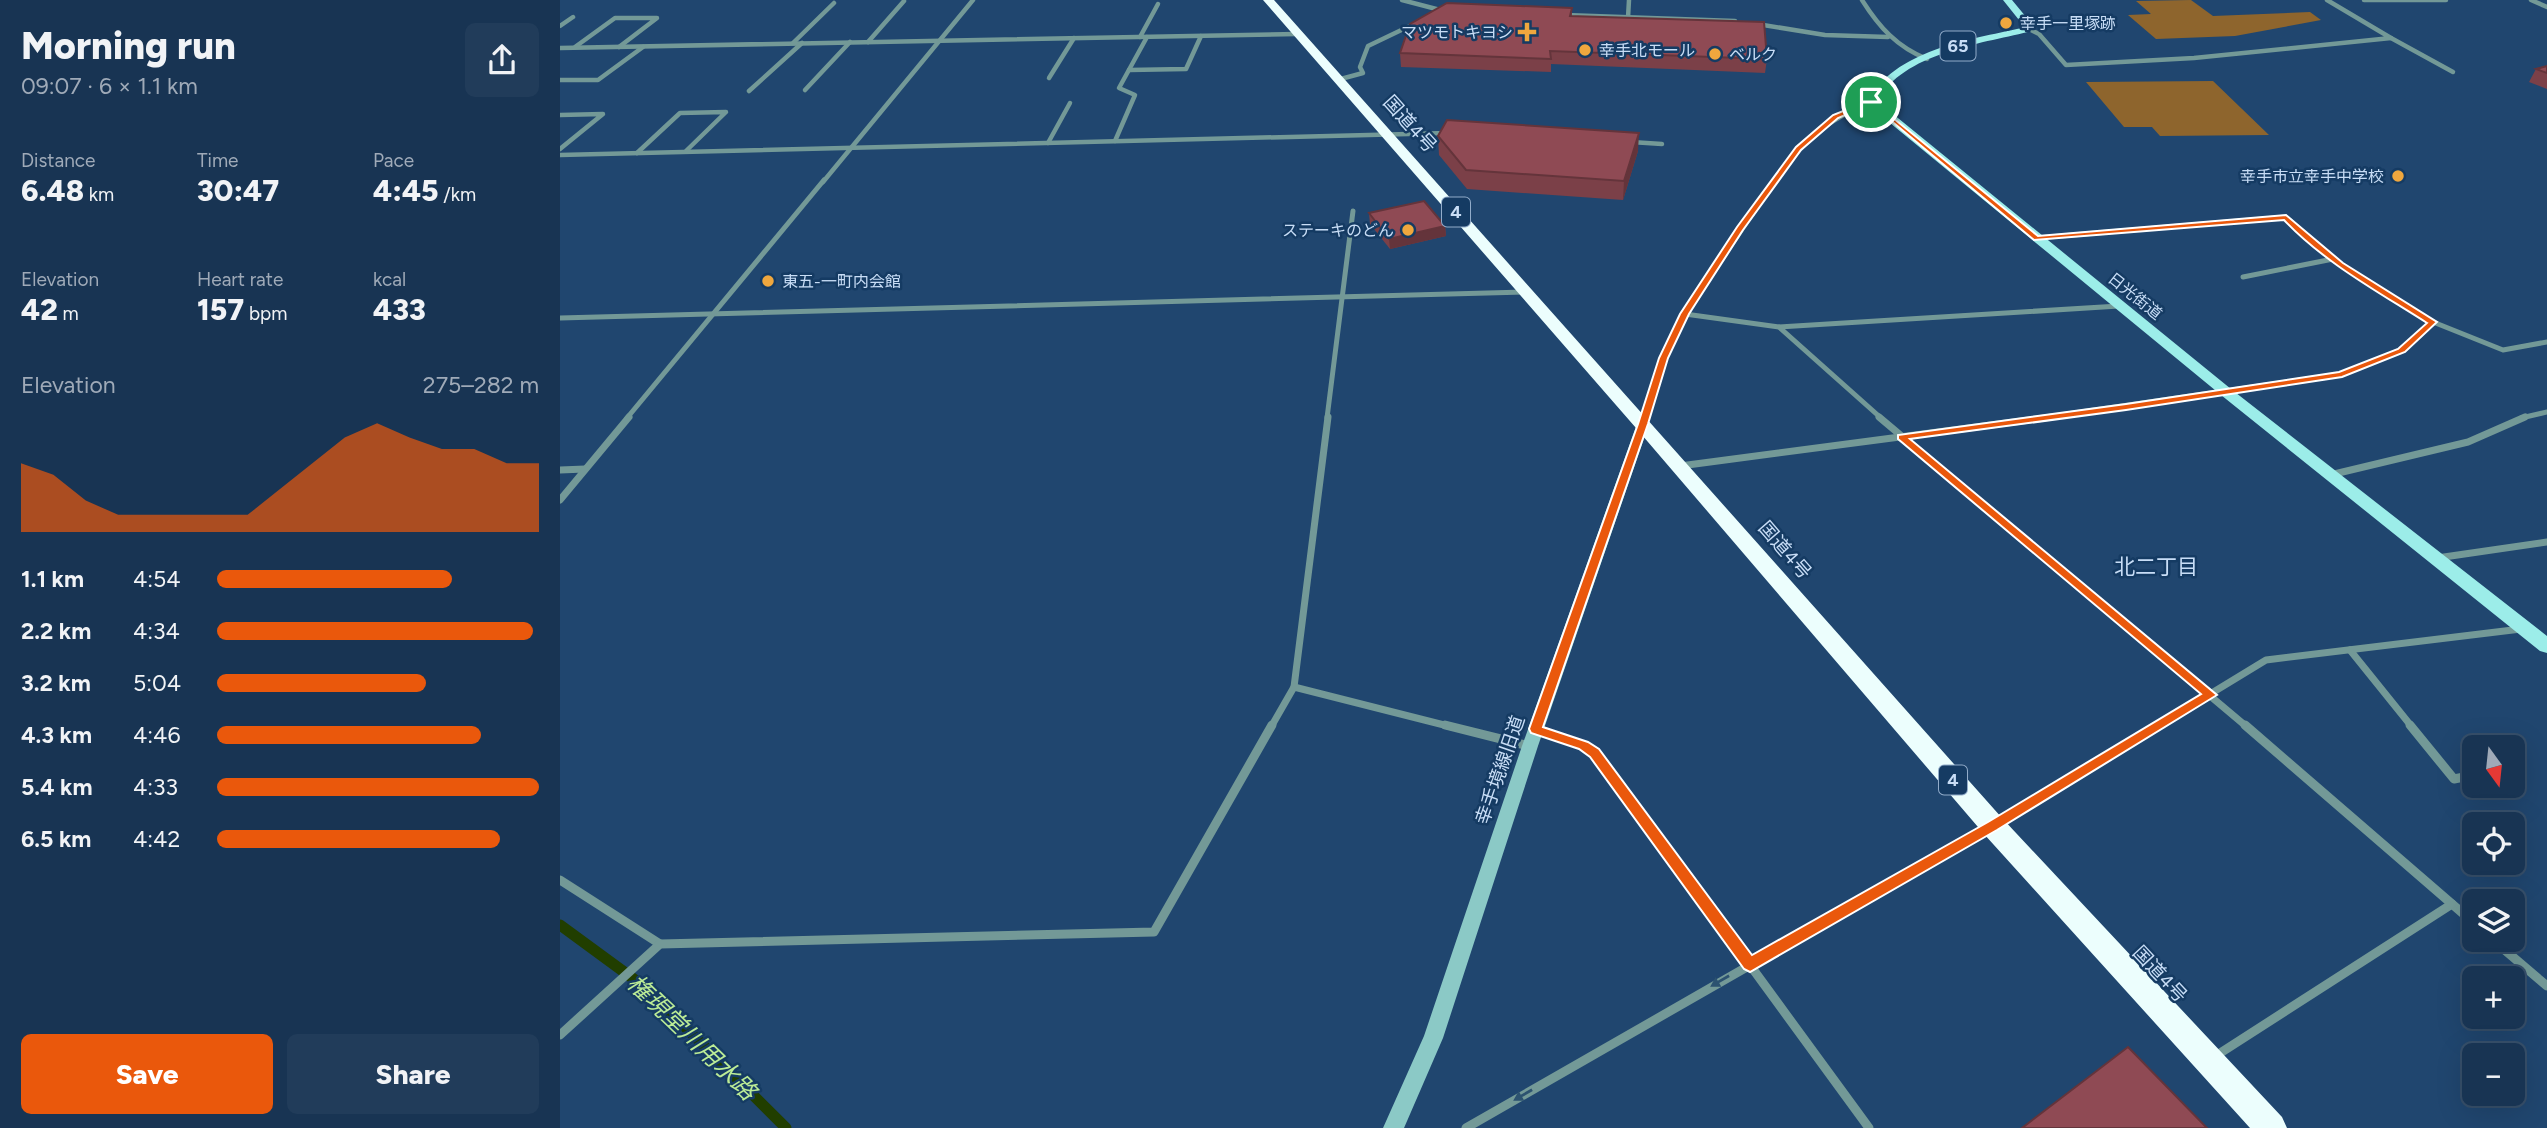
<!DOCTYPE html>
<meta charset="utf-8">
<style>
body{margin:0;font-family:Figtree,"Noto Sans JP",sans-serif;background:#213c5a;color:#f1f3f6;height:100vh;display:flex;flex-direction:column;font-size:26px;white-space:nowrap}
*{box-sizing:border-box;margin:0}
p{font-size:23px;color:#9faab8}
.icon{flex:none;width:38px;height:38px;fill:none;stroke:currentColor;stroke-width:2;stroke-linecap:round;stroke-linejoin:round}
.map{position:relative;flex:1;overflow:hidden}
.side{display:flex;flex-direction:column;background:#183453;width:560px}
.side>*{flex:none}
.needle{width:46px;rotate:165deg}
.tools{position:absolute;left:1902px;top:735px;display:grid;gap:14px}
.tools a{display:grid;place-items:center;width:63px;height:63px;border-radius:10px;background:#183453;box-shadow:0 7px 28px #0002,0 0 0 2px #364f6a;font-size:35px}
.pin{position:absolute;display:grid;place-items:center;width:60px;height:60px;color:#fff;margin:-30px;border:4px solid #fff;border-radius:50%;box-shadow:0 2px 7px #0007}
.round{display:grid;place-items:center;flex:none;width:74px;height:74px;border-radius:10px;background:#213c5a}
.summary{display:flex;align-items:center;justify-content:space-between;height:119px;padding:0 21px}
h1{font-size:38px;font-weight:800;line-height:52px}
.stats{display:grid;grid-template-columns:repeat(3,1fr);gap:10px;height:119px;padding:7px 21px}
.stats div{display:grid;align-content:center}
.stats b{font-size:30px;font-weight:800}
.stats small{font-size:19px;font-weight:400}
.stats p{font-size:19px}
.chart{height:196px;padding:14px 21px}
.chart p{display:flex;justify-content:space-between}
.chart svg{width:100%;height:126px;margin-top:7px;fill:#ea580c;opacity:.7}
.cta{display:flex;gap:14px;margin-top:auto;padding:14px 21px}
.cta a{flex:1;height:80px;border-radius:10px;background:#ea580c;color:#fff;font-size:28px;font-weight:800;line-height:80px;text-align:center}
.cta a+a{background:#213c5a;color:#f1f3f6}
ul{padding:0 21px;list-style:none;font-size:23px}
li{display:grid;grid-template-columns:112px 84px 1fr;align-items:center;height:52px}
li i{height:18px;border-radius:9px;background:#ea580c}
main{display:flex;flex:1;min-height:0}
.map>svg:first-child{display:block}
.green{fill:#8e652d}
.lines{fill:none;stroke-linecap:round;stroke-linejoin:round}
.stream{stroke:#213e00;stroke-width:11}
.street-far3{stroke:#739997;stroke-width:4.5}
.street-far2{stroke:#739997;stroke-width:5}
.street-far1{stroke:#739997;stroke-width:7}
.street{stroke:#739997;stroke-width:9}
.secondary{fill:#8bc9c6;fill-rule:evenodd}
.primary{fill:#9cede9;fill-rule:evenodd}
.highway{fill:#ecfefd;fill-rule:evenodd}
.wall{fill:#7b4048}
.shaded-wall{fill:#64343b}
.building{fill:#8f4a54;stroke:#64343b;stroke-width:2}
.oneway{fill:#2c5270}
.route{fill:#ea580c;stroke:#fff;stroke-width:2;fill-rule:evenodd}
.poi-dot{fill:#efa73e;stroke:#153b63;stroke-width:2.5}
.labels{text-anchor:middle;dominant-baseline:central;stroke-width:5;stroke-linejoin:round;paint-order:stroke}
.far-poi-label{font-size:16px;fill:#c8ddf6;stroke:#153b63;text-anchor:start}
.far-street-label{font-size:16px;fill:#c8ddf6;stroke:#153b63}
.shield{fill:#153b63;stroke:#92acca;stroke-width:2}
.shield-label{font-size:18px;font-weight:bold;fill:#c8ddf6}
.street-label{font-size:19px;fill:#c8ddf6;stroke:#153b63}
.neighbourhood-label{font-size:21px;fill:#c8ddf6;stroke:#153b63}
.near-water-label{font-size:24px;font-style:italic;fill:#bcec96;stroke:#153b63}
</style>
<main>
<section class="side">
<div class="summary"><div><h1>Morning run</h1><p>09:07 · 6 × 1.1 km</p></div><a class="round"><svg class="icon" aria-label="share" viewBox="0 0 24 24"><path d="M12 15V3M7 8l5-5 5 5M5 13v7h14v-7"/></svg></a></div>
<div class="stats">
<div><p>Distance</p><b>6.48<small> km</small></b></div>
<div><p>Time</p><b>30:47</b></div>
<div><p>Pace</p><b>4:45<small> /km</small></b></div>
</div>
<div class="stats">
<div><p>Elevation</p><b>42<small> m</small></b></div>
<div><p>Heart rate</p><b>157<small> bpm</small></b></div>
<div><p>kcal</p><b>433</b></div>
</div>
<div class="chart"><p><span>Elevation</span>275–282 m</p>
<svg viewBox="0 0 160 44" preserveAspectRatio="none"><path d="M0 44V20L10 24L20 33L30 38L40 38L50 38L60 38L70 38L80 29L90 20L100 11L110 6L120 11L130 15L140 15L150 20L160 20V44z"/></svg>
</div>
<ul>
<li><b>1.1 km</b>4:54<i style="width:73%"></i></li>
<li><b>2.2 km</b>4:34<i style="width:98%"></i></li>
<li><b>3.2 km</b>5:04<i style="width:65%"></i></li>
<li><b>4.3 km</b>4:46<i style="width:82%"></i></li>
<li><b>5.4 km</b>4:33<i style="width:100%"></i></li>
<li><b>6.5 km</b>4:42<i style="width:88%"></i></li>
</ul>
<div class="cta"><a>Save</a><a>Share</a></div>
</section>
<div class="map">
<svg width="1987" height="1128" viewBox="0 0 1987 1128">
<rect width="100%" height="100%" fill="#20466f"/>
<g class="green">
<polygon points="1631,0 1653,16 1750,12 1761,20 1675,36 1596,39 1568,15 1591,14 1576,1"/>
<polygon points="1653,81 1709,135 1600,136 1592,127 1564,127 1526,82"/>
</g>
<g class="lines">
<polyline class="stream" points="0,925 86,988 226,1128"/>
<g class="street-far3">
<polyline points="842,0 884,11"/>
<path d="M 1302,0 C 1319,27 1337,47 1367,59"/>
<polyline points="1804,0 1886,0"/>
<polyline points="1971,0 1987,7"/>
<polyline points="1005,15 1175,21"/>
<polyline points="1068,18 1069,0"/>
<polyline points="1197,24 1265,35 1328,37"/>
<polyline points="0,26 13,17"/>
<polyline points="1467,28 1479,34 1506,65 1634,58 1831,38 1767,0"/>
<polyline points="580,37 598,4"/>
<polyline points="1831,38 1893,72"/>
<polyline points="308,42 344,1"/>
<polyline points="233,43 274,3"/>
<polyline points="15,47 55,18 97,18 59,47"/>
<polyline points="0,48 737,34"/>
<polyline points="569,70 626,69 641,36"/>
<polyline points="489,78 514,38"/>
<polyline points="0,80 38,80 83,47"/>
<polyline points="777,80 803,73 800,67 808,46 856,23"/>
<polyline points="245,90 290,42"/>
<polyline points="189,91 242,43"/>
<polyline points="0,115 43,114 0,149"/>
<polyline points="555,141 575,95 559,88 587,37"/>
<polyline points="1071,142 1102,144"/>
<polyline points="488,143 510,103"/>
<polyline points="77,153 120,113 166,112 126,151"/>
<polyline points="0,155 888,133"/>
<polyline points="263,182 413,0"/>
<path d="M 1214,182 C 1245,139 1262,123 1311,102"/>
</g>
<g class="street-far2">
<polyline points="1477,238 1726,217 1777,262 1873,322 1842,350 1781,374 1479,418"/>
<polyline points="1683,277 1773,259"/>
<polyline points="1125,314 1219,327 1321,418"/>
<polyline points="0,318 965,292"/>
<polyline points="1873,322 1943,350 1987,342"/>
<polyline points="1219,327 1559,306"/>
<polyline points="67,418 264,180"/>
<polyline points="767,418 793,211"/>
<polyline points="1086,418 1103,357 1125,314 1215,180"/>
<polyline points="1961,418 1987,412"/>
</g>
<g class="street-far1">
<polyline points="1319,417 1687,727"/>
<polyline points="1084,424 1086,417"/>
<polyline points="1120,466 1492,417"/>
<polyline points="0,470 25,469"/>
<polyline points="1770,475 1908,442 1965,417"/>
<polyline points="0,500 69,417"/>
<polyline points="1877,558 1987,542"/>
<polyline points="1790,650 1852,727"/>
<polyline points="734,687 768,417"/>
<polyline points="711,727 734,687 892,727"/>
<polyline points="1596,727 1706,660 1961,629"/>
</g>
<g class="street">
<polyline points="885,725 969,746"/>
<polyline points="1685,725 1914,923"/>
<polyline points="1850,725 1894,779 1914,775"/>
<polyline points="977,729 1024,746 1035,753 1309,1128"/>
<polyline points="0,880 100,944"/>
<polyline points="1933,940 1987,986"/>
<polyline points="0,1035 100,944 594,932 712,725"/>
<polyline points="1654,1057 1892,904"/>
<polyline points="906,1128 1433,826 1599,725"/>
</g>
<polygon class="secondary" points="1083,420 1089,424 978,746 883,1038 844,1128 823,1128 864,1036 962,746 1077,424"/>
<path class="primary" d="M 1443,0 L 1452,0 L 1471,23 L 1468,32 C 1419,44 1344,53 1317,101 L 1671,389 L 1987,636 L 1987,653 L 1980,651 L 1661,395 L 1307,104 L 1306,102 C 1336,50 1407,40 1462,28 L 1463,25 Z"/>
<polygon class="highway" points="703,0 714,0 1442,818 1722,1117 1727,1128 1690,1128 1424,834 1076,428"/>
</g>
<g class="wall">
<polygon points="1012,8 1012,16 1207,59 1205,73 991,64 991,72 841,67 840,53"/>
<polygon points="1987,66 1987,89 1969,82 1976,69"/>
<polygon points="878,136 1078,151 1063,200 907,189 879,155"/>
<polygon points="809,213 885,226 886,236 830,249 810,224"/>
</g>
<g class="shaded-wall">
<polygon points="1079,133 1078,151 1063,200 1064,181"/>
<polygon points="885,226 886,236 830,249 829,239"/>
</g>
<g class="building">
<polygon points="887,3 1012,8 1010,16 1204,22 1207,59 990,51 991,59 840,53 850,24"/>
<polygon points="1987,66 1987,73 1976,69"/>
<polygon points="887,120 1079,133 1064,181 906,170 878,136"/>
<polygon points="864,201 885,226 829,239 809,213"/>
<polygon points="1568,1047 1647,1128 1462,1128"/>
</g>
<defs><path id="oneway-solid" d="M-6-.8H1V-3.2L6.5 0L1 3.2V.8H-6Z" transform="scale(1.75)"/></defs>
<g class="oneway">
<use href="#oneway-solid" transform="translate(1160 981) rotate(150)"/>
<use href="#oneway-solid" transform="translate(963 1095) rotate(150)"/>
</g>
<path class="route" d="M 1311,100 L 1478,236 L 1726,215 L 1783,263 L 1877,322 L 1845,352 L 1782,377 L 1566,410 L 1350,439 L 1657,695 L 1437,830 L 1190,972 L 1184,969 L 1030,757 L 1019,749 L 971,733 L 969,729 L 1078,424 L 1099,358 L 1120,314 L 1177,227 L 1236,147 L 1273,115 ZM 1311,104 L 1474,240 L 1724,220 C 1765,263 1817,291 1867,323 L 1838,349 L 1779,372 L 1566,404 L 1338,435 L 1338,439 L 1641,694 L 1428,822 L 1192,955 L 1039,749 L 1028,742 L 983,727 L 1088,424 L 1108,358 L 1129,314 L 1183,230 L 1241,150 L 1278,118 Z"/>
<g class="poi-dot">
<circle cx="1446" cy="23" r="7"/>
<path d="M963.5 21.5h7v7h7v7h-7v7h-7v-7h-7v-7h7z"/>
<circle cx="1025" cy="50" r="7"/>
<circle cx="1155" cy="54" r="7"/>
<circle cx="1838" cy="176" r="7"/>
<circle cx="848" cy="230" r="7"/>
<circle cx="208" cy="281" r="7"/>
</g>
<g class="labels">
<g class="far-poi-label">
<text x="1460" y="23">幸手一里塚跡</text>
<text x="953" y="32" text-anchor="end">マツモトキヨシ</text>
<text x="1039" y="50">幸手北モール</text>
<text x="1169" y="54">ベルク</text>
<text x="1824" y="176" text-anchor="end">幸手市立幸手中学校</text>
<text x="834" y="230" text-anchor="end">ステーキのどん</text>
<text x="222" y="281">東五-一町内会館</text>
</g>
<g class="far-street-label">
<text transform="translate(1575 296) rotate(39)">日光街道</text>
</g>
<g class="shield">
<rect x="1380.5" y="31.5" width="35" height="29" rx="5"/>
<rect x="882" y="197.5" width="28" height="29" rx="5"/>
<rect x="1379" y="765.5" width="28" height="29" rx="5"/>
</g>
<g class="shield-label">
<text x="1398" y="46">65</text>
<text x="896" y="212">4</text>
<text x="1393" y="780">4</text>
</g>
<g class="street-label">
<text transform="translate(850 124) rotate(48)">国道4号</text>
<text transform="translate(1225 550) rotate(49)">国道4号</text>
<text transform="translate(940 770) rotate(-71)">幸手境線旧道</text>
<text transform="translate(1600 974) rotate(47)">国道4号</text>
</g>
<g class="neighbourhood-label">
<text x="1596" y="566">北二丁目</text>
</g>
<g class="near-water-label">
<text transform="translate(132 1037) rotate(44)">権現堂川用水路</text>
</g>
</g>
</svg>
<div class="tools">
<a><svg class="needle" viewBox="-14 -14 28 28"><path d="M0-13l5 13h-10z" fill="#e53935"/><path d="M0 13l5-13h-10z" fill="#9faab8"/></svg></a>
<a><svg class="icon" aria-label="locate" viewBox="0 0 24 24"><circle cx="12" cy="12" r="6"/><path d="M12 2v4M12 18v4M2 12h4M18 12h4"/></svg></a>
<a><svg class="icon" aria-label="layers" viewBox="0 0 24 24"><path d="M12 4l9 5-9 5-9-5zM3 14l9 5 9-5"/></svg></a>
<a>+</a>
<a>−</a>
</div>
<div class="pin" style="left:1311px;top:102px;background:#1e9e55"><svg class="icon" aria-label="arrive" viewBox="0 0 24 24"><path d="M6 21V4h12l-3 4 3 4H6"/></svg></div>
</div>
</main>
